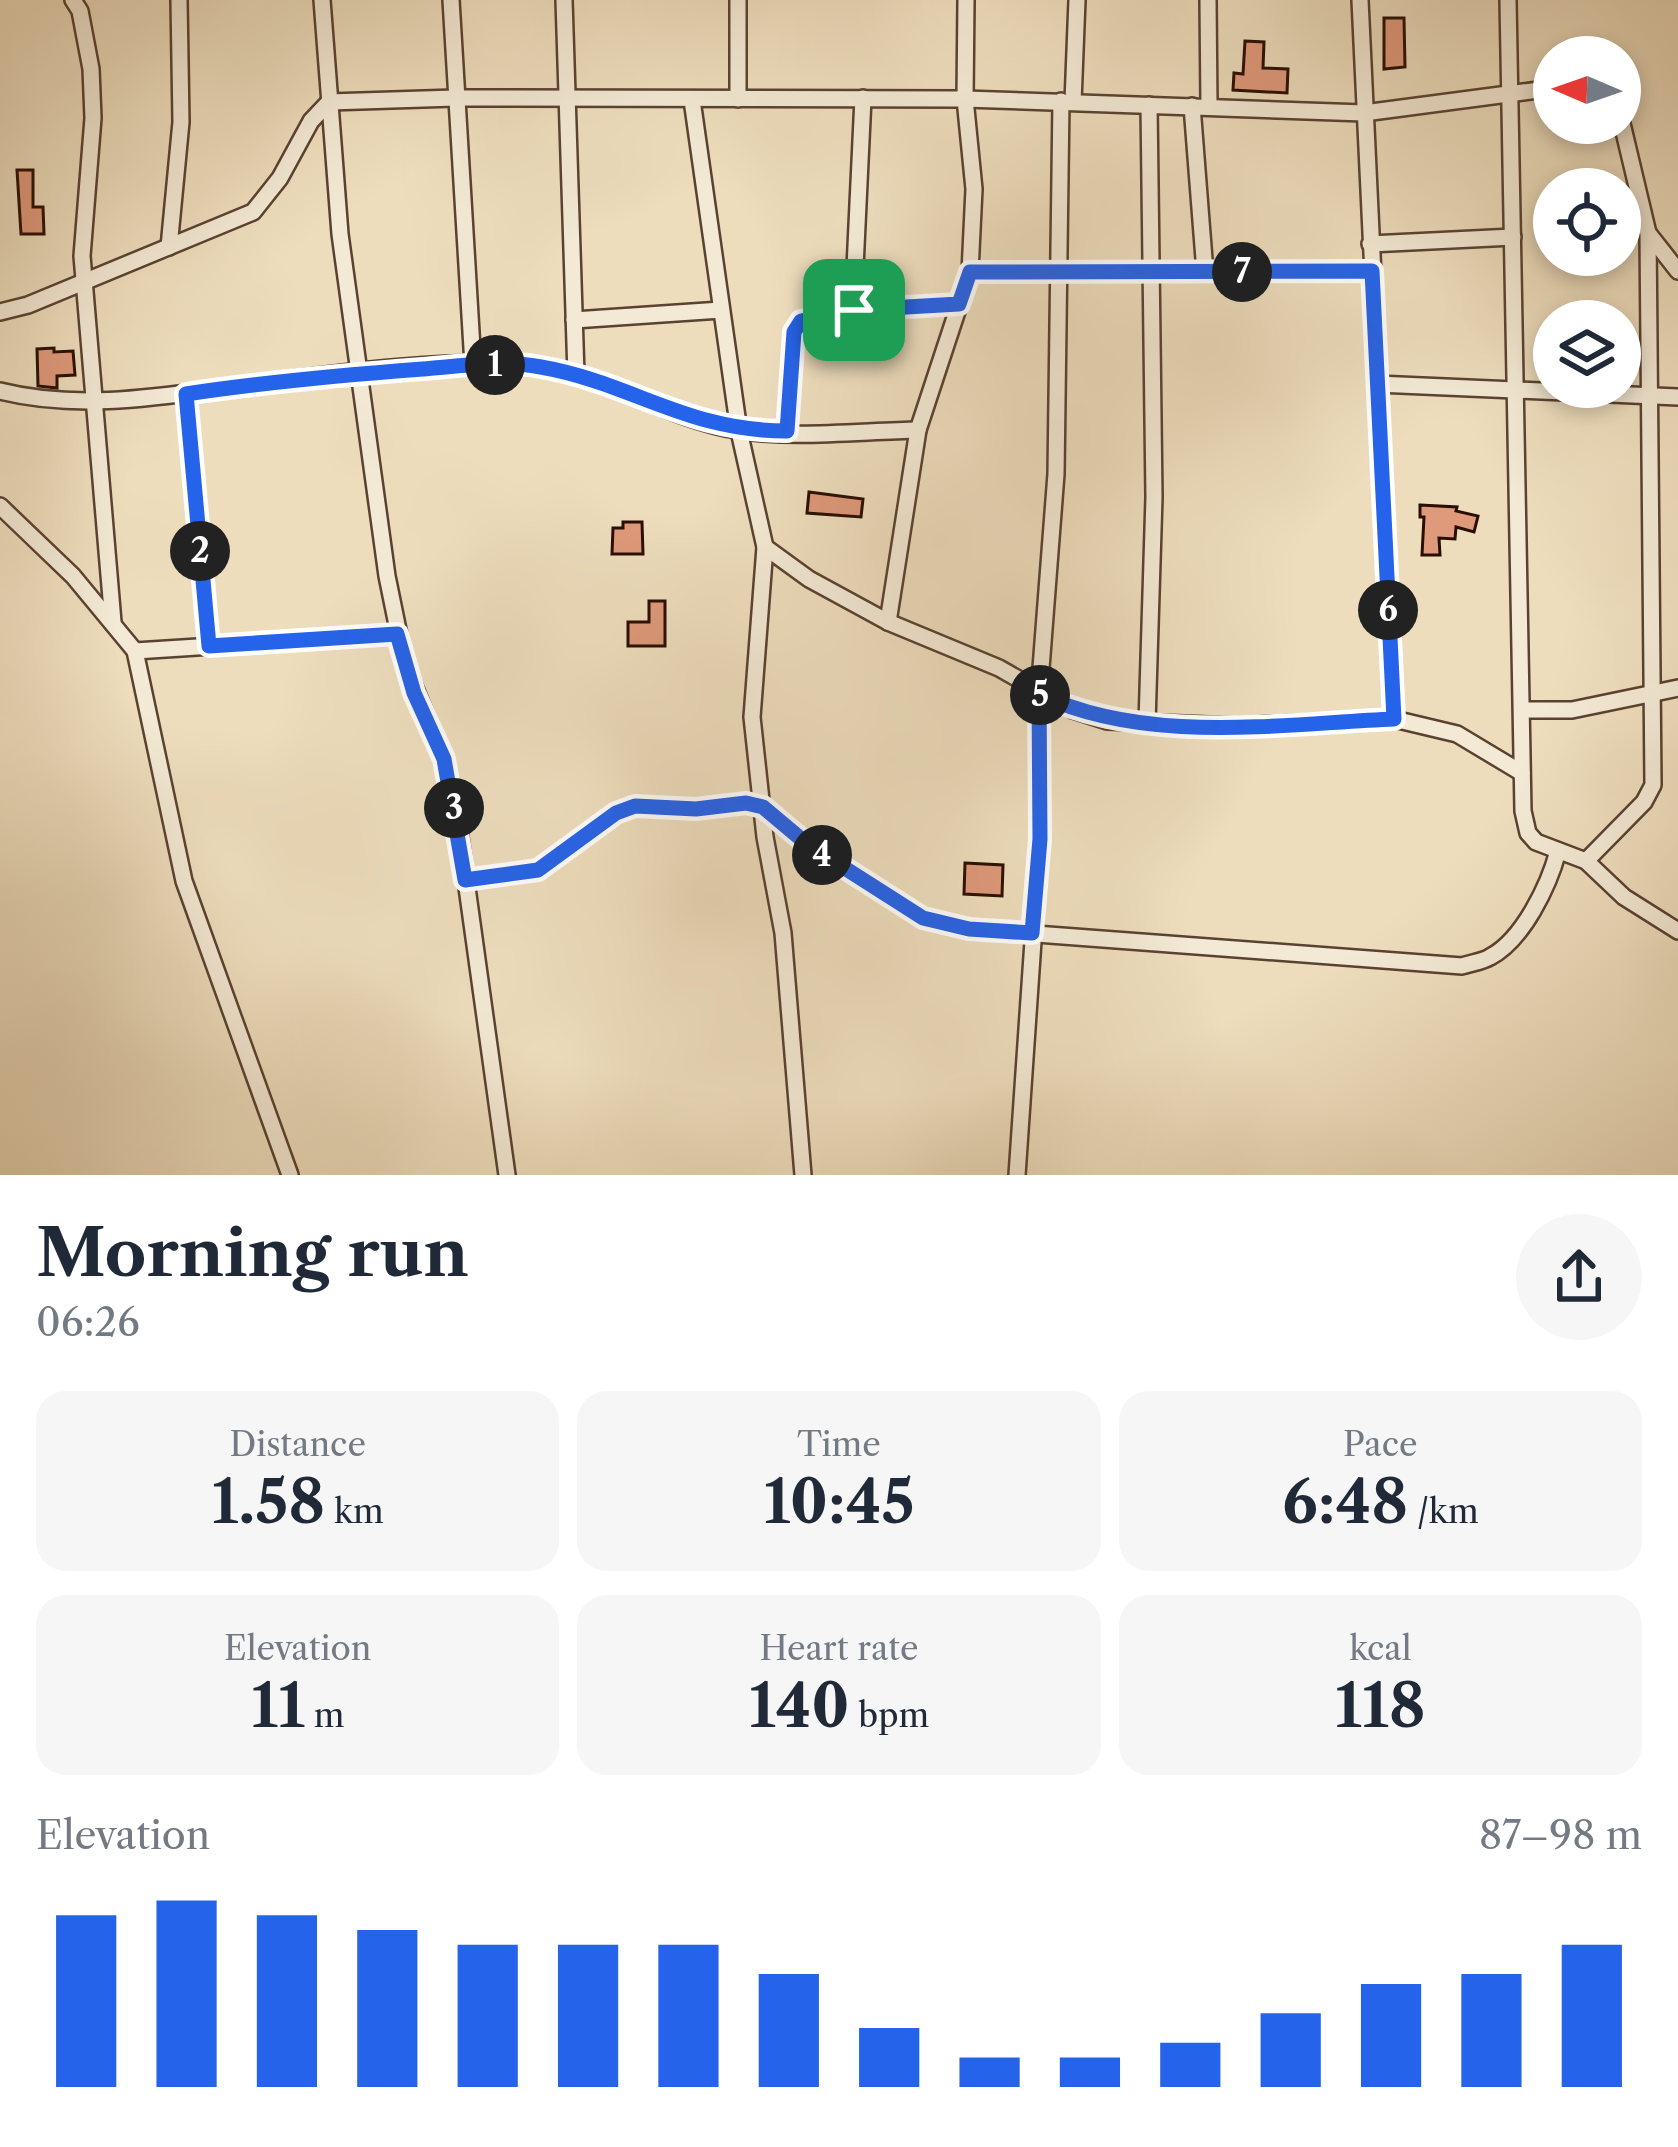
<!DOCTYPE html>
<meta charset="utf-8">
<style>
body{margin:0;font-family:"Libre Caslon Text",serif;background:#f6f6f7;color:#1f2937;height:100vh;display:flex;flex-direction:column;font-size:45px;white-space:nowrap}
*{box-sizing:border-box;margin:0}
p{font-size:39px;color:#747a83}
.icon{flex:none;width:66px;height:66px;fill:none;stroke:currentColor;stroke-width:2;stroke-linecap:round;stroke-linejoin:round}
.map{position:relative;height:1175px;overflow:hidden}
.details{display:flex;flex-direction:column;background:#fff;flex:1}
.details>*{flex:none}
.needle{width:78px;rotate:272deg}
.controls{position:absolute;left:1533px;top:36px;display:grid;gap:24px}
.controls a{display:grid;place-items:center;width:108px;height:108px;border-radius:50%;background:#fff;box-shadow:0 6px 18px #0003;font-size:60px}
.pin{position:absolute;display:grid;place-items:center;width:102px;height:102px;color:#fff;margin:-51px;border-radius:24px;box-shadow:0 6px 18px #0006}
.km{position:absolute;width:60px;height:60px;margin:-30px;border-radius:50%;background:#222;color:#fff;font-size:33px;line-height:60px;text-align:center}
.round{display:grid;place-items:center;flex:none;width:126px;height:126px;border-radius:63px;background:#f6f6f7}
.overview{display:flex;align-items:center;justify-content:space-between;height:204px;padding:0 36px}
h1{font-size:66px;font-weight:700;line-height:90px}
.stats{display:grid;grid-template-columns:repeat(3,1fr);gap:18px;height:204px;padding:12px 36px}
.stats div{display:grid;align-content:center;border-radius:30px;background:#f6f6f7;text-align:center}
.stats b{font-size:60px;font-weight:700}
.stats small{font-size:33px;font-weight:400}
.stats p{font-size:33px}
.chart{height:336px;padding:24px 36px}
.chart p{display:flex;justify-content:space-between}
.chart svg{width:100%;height:216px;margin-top:12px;stroke:#2563eb;stroke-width:6}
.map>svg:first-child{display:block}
.building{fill:#df997b;stroke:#290e02;stroke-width:3}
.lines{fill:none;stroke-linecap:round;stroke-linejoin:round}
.street-casing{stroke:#5a4231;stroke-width:20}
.street{stroke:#f3e9d4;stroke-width:15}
.route-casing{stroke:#fff;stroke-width:24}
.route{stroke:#2563eb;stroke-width:15}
</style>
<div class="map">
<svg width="1678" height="1175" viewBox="0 0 1678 1175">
<rect width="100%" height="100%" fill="#edddbd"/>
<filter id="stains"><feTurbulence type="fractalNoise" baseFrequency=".00167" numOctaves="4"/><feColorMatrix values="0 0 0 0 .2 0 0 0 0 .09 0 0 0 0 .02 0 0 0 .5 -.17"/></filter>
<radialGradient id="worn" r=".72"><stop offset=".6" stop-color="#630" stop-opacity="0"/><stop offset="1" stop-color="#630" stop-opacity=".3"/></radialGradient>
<g class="building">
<polygon points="1384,18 1404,18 1405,67 1384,69"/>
<polygon points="1245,41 1264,42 1263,68 1288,69 1287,93 1233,90 1234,73 1243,74"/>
<polygon points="17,170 33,170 33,207 43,207 44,234 21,234"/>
<polygon points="54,348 54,352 73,351 75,375 57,376 57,388 38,386 37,349"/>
<polygon points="809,492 863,499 861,517 807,513"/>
<polygon points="1420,505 1457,507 1456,511 1478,516 1474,532 1456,527 1455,539 1439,538 1440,555 1422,555 1424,517 1420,517"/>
<polygon points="623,522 642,522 643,554 612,554 613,528 623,528"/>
<polygon points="649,601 665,601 665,646 628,646 628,622 649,622"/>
<polygon points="965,863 1003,865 1002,896 964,894"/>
</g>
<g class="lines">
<defs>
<g id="street">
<polyline points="73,0 80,11 91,69 93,118 82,256 113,622"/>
<polyline points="322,0 340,234 387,576 405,664 444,759 459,830 507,1175"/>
<polyline points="451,0 473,365"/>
<polyline points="564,0 576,375"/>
<polyline points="1208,0 1209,106"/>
<polyline points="1360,0 1394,719"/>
<polyline points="1508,0 1523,811 1528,833 1536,842 1586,861 1624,897 1678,931"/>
<polyline points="738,99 738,0"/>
<polyline points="692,100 739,431 765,547 752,717 765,837 783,933 803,1175"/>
<polyline points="1073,102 1077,0"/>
<polyline points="1192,106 1205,272"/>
<polyline points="1648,233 1678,271"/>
<polyline points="1370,244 1513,237"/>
<polyline points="169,247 181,122 179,0"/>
<polyline points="970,272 1372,271"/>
<polyline points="853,310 863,98"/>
<polyline points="0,312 28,305 253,212 280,178 311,121 329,102 455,98 965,99 1364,113 1554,88"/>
<polyline points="574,320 721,310"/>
<polyline points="1377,384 1678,397"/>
<path d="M 0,391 C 84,412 169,395 254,384 C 333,374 449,358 527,365 C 600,371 664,418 736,430 C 791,439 862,431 918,430"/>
<polyline points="186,394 209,647"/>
<polyline points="787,431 794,332 801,321 853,310 959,304"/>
<polyline points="0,506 73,576 135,651 184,881 290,1175"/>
<polyline points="765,547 809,579 888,622 999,668 1073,710 1107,721 1235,726 1394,719 1457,734 1522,773"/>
<polyline points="888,622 918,430 970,272 974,189 965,99 966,0"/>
<polyline points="135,651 397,634"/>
<polyline points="1523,710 1572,710 1678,688"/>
<polyline points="1147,723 1154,497 1149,105"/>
<polyline points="1586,861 1644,802 1653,785 1648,233 1620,115"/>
<path d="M 465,880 L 539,870 L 616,813 L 636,806 L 696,809 L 746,803 L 763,807 L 807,844 L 923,918 L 969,929 L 1462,966 C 1470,963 1482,962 1490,957 C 1523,940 1549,885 1558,851"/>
<polyline points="1017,1175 1040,839 1039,694 1056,474 1061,101"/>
</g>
</defs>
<use href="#street" class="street-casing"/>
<use href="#street" class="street"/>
</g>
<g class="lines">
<defs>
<path id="route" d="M 1372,271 L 1394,719 C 1278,724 1146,745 1039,694 L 1040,839 L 1032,933 L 969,929 L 923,918 L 807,844 L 763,807 L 746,803 L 696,809 L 635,806 L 616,813 L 538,870 L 465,880 L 444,759 L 414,693 L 397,634 L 209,646 L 186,394 C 265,382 343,375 423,369 C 461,366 503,360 541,367 C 632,383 686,431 787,431 L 794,332 L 801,321 L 854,310 L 959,304 L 970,272 Z"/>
</defs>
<use href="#route" class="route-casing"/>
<use href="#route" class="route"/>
</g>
<rect width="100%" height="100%" filter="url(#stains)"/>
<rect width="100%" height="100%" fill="url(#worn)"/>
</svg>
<div class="controls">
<a><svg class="needle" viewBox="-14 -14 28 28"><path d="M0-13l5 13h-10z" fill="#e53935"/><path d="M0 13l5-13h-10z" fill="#747a83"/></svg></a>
<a><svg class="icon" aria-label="locate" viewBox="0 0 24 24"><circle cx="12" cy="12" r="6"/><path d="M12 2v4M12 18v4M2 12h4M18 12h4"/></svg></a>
<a><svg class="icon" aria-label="layers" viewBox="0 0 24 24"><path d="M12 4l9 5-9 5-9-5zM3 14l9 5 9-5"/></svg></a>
</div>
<div class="pin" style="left:854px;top:310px;background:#1e9e55"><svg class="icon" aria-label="arrive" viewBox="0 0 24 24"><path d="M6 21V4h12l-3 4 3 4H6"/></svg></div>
<b class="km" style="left:495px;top:365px">1</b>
<b class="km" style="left:200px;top:551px">2</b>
<b class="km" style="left:454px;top:808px">3</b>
<b class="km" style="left:822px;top:855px">4</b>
<b class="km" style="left:1040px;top:695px">5</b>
<b class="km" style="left:1388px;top:610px">6</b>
<b class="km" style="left:1242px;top:272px">7</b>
</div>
<section class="details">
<div class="overview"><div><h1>Morning run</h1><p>06:26</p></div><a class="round"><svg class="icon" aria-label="share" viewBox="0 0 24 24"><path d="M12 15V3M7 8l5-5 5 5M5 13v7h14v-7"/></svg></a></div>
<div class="stats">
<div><p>Distance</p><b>1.58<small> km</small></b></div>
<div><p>Time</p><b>10:45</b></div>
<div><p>Pace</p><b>6:48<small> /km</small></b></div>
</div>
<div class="stats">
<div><p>Elevation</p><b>11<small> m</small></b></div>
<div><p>Heart rate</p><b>140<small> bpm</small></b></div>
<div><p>kcal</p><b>118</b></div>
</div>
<div class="chart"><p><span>Elevation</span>87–98 m</p>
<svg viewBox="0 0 160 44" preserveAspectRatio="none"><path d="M5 44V9M15 44V6M25 44V9M35 44V12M45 44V15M55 44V15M65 44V15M75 44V21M85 44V32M95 44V38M105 44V38M115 44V35M125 44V29M135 44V23M145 44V21M155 44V15"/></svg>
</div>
</section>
